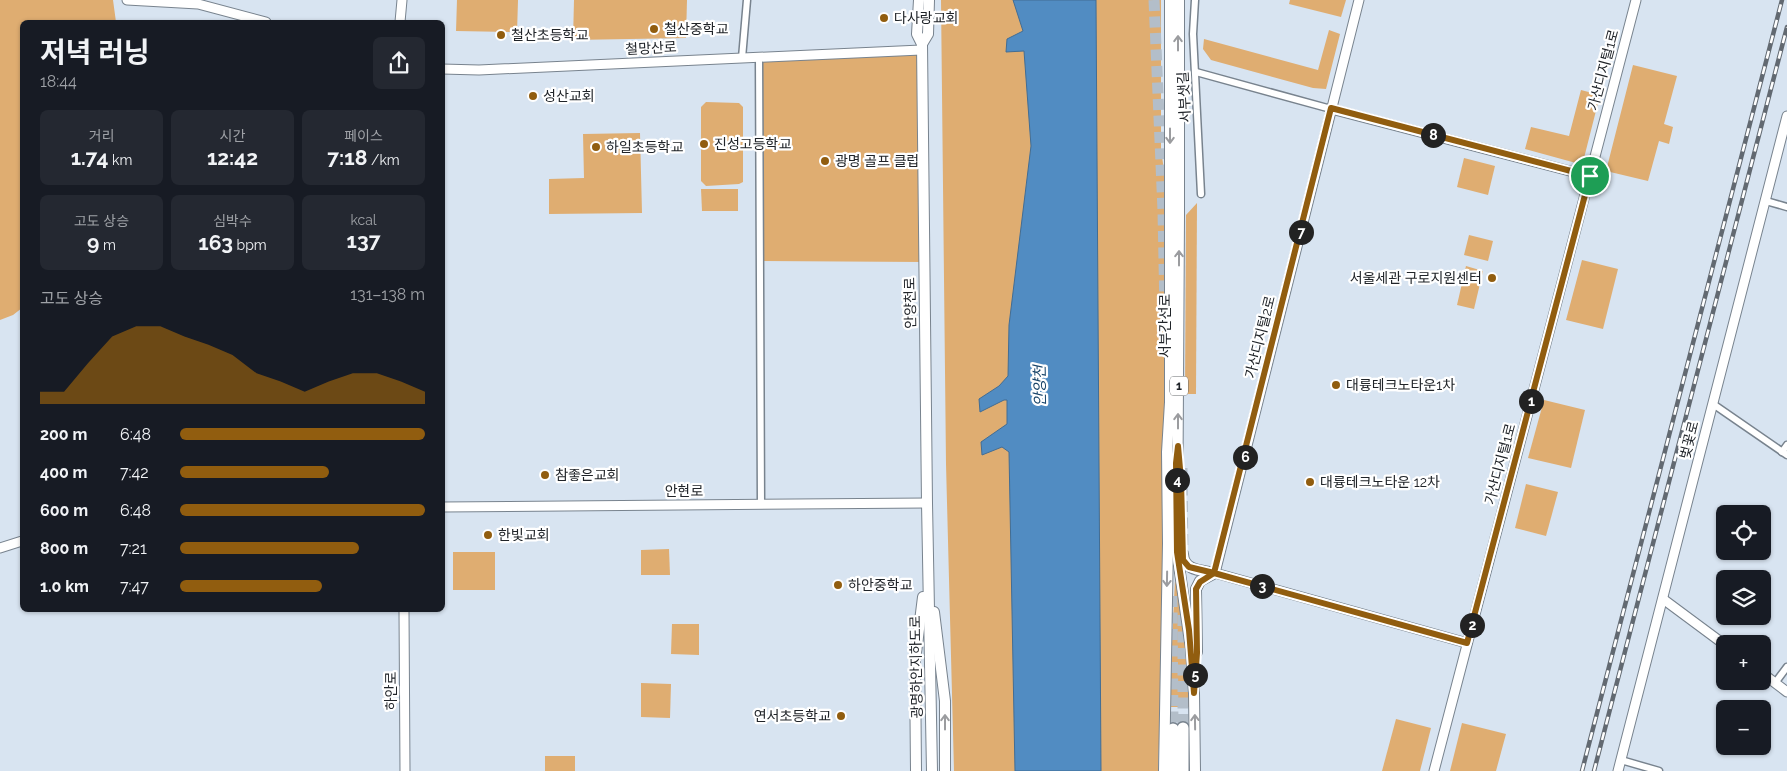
<!DOCTYPE html>
<html lang="ko">
<meta charset="utf-8">
<style>
body{margin:0;font-family:Raleway,"Noto Sans KR",sans-serif;background:#242831;color:#f1f3f6;height:100vh;display:flex;flex-direction:column;font-size:19px;white-space:nowrap}
*{box-sizing:border-box;margin:0}
p{font-size:16px;color:#9ea1a6}
.icon{flex:none;width:28px;height:28px;fill:none;stroke:currentColor;stroke-width:2;stroke-linecap:round;stroke-linejoin:round}
.map{position:relative;flex:1;overflow:hidden}
.sheet{position:absolute;left:20px;top:20px;width:425px;height:592px;display:flex;flex-direction:column;background:#171b24;border-radius:8px;box-shadow:0 1px 4px #0004}
.sheet>*{flex:none}
.fabs{position:absolute;left:1716px;top:505px;display:grid;gap:10px}
.fabs a{display:grid;place-items:center;width:55px;height:55px;border-radius:8px;background:#171b24;box-shadow:0 1px 4px #0004;font-size:25px}
.pin{position:absolute;display:grid;place-items:center;width:42px;height:42px;color:#fff;margin:-21px;border:2px solid #fff;border-radius:50%;box-shadow:0 1px 5px #0007}
.km{position:absolute;width:25px;height:25px;margin:-12px;border-radius:50%;background:#222;color:#fff;font-size:14px;line-height:25px;text-align:center}
.round{display:grid;place-items:center;flex:none;width:52px;height:52px;border-radius:8px;background:#242831}
.overview{display:flex;align-items:center;justify-content:space-between;height:85px;padding:0 20px}
h1{font-size:28px;font-weight:700;line-height:38px}
.stats{display:grid;grid-template-columns:repeat(3,1fr);gap:8px;height:85px;padding:5px 20px}
.stats div{display:grid;align-content:center;border-radius:8px;background:#242831;text-align:center}
.stats b{font-size:21px;font-weight:700}
.stats small{font-size:14px;font-weight:400}
.stats p{font-size:14px}
.chart{height:140px;padding:10px 20px}
.chart p{display:flex;justify-content:space-between}
.chart svg{width:100%;height:90px;margin-top:5px;fill:#915d0f;opacity:.7}
ul{padding:0 20px;list-style:none;font-size:16px}
li{display:grid;grid-template-columns:80px 60px 1fr;align-items:center;height:38px}
li i{height:12px;border-radius:6px;background:#915d0f}
.map>svg:first-child{display:block}
.green{fill:#dfad71}
.water{fill:#518cc2;stroke:#426d94}
.lines{fill:none;stroke-linecap:round;stroke-linejoin:round}
.highway-tunnel{stroke:#b3bec9;stroke-width:11;stroke-dasharray:11 5.5;stroke-linecap:butt}
.street-casing{stroke:#78838e;stroke-width:9}
.secondary-casing{stroke:#78838e;stroke-width:11}
.primary-casing{stroke:#78838e;stroke-width:12}
.highway-casing{stroke:#78838e;stroke-width:14}
.street{stroke:#fff;stroke-width:6}
.secondary{stroke:#fff;stroke-width:9}
.primary{stroke:#fff;stroke-width:10}
.highway{stroke:#fff;stroke-width:11}
.rail-casing{stroke:#626971;stroke-width:4.5}
.rail{stroke:#fff;stroke-width:2.5;stroke-dasharray:8;stroke-linecap:butt}
.oneway{stroke:#9b9c9f}
.route-casing{stroke:#fff;stroke-width:10}
.route{stroke:#915d0f;stroke-width:6}
.poi-dot{fill:#915d0f;stroke:#fff;stroke-width:2}
.labels{text-anchor:middle;dominant-baseline:central;stroke-width:4.5;stroke-linejoin:round;paint-order:stroke}
.shield{fill:#fff;stroke:#636669;stroke-width:1}
.shield-label{font-size:12px;font-weight:bold;fill:#202429}
.poi-label{font-size:14px;fill:#202429;stroke:#fff;text-anchor:start}
.street-label{font-size:14px;fill:#202429;stroke:#fff}
.water-label{font-size:15px;font-style:italic;fill:#19456a;stroke:#fff}
</style>
<div class="map">
<svg width="1787" height="771" viewBox="0 0 1787 771">
<rect width="100%" height="100%" fill="#d8e4f1"/>
<g class="green">
<polygon points="0,0 113,0 116,22 22,22 22,308 13,315 0,320"/>
<polygon points="457,0 518,0 517,32 456,31"/>
<polygon points="574,0 687,0 686,38 573,40"/>
<polygon points="941,0 1161,0 1161,150 1164,170 1165,418 1162,463 1164,481 1163,631 1158,771 954,771 946,464"/>
<polygon points="1290,0 1346,0 1341,17 1289,4"/>
<polygon points="1329,30 1340,34 1326,89 1313,88 1211,60 1203,49 1204,39 1318,70"/>
<polygon points="921,50 923,262 760,261 759,57"/>
<polygon points="1633,65 1677,76 1664,124 1673,127 1669,144 1659,141 1648,181 1606,171"/>
<polygon points="1581,90 1600,95 1584,158 1576,163 1525,149 1531,127 1569,136"/>
<polygon points="706,102 739,103 743,107 743,182 739,184 706,186 701,181 701,107"/>
<polygon points="640,133 642,213 549,214 549,179 584,178 583,134"/>
<polygon points="1464,158 1495,166 1488,195 1457,187"/>
<polygon points="701,189 738,189 738,211 702,211"/>
<polygon points="1197,203 1196,394 1185,394 1186,215"/>
<polygon points="1469,235 1493,241 1488,261 1464,255"/>
<polygon points="1582,260 1618,269 1603,329 1566,320"/>
<polygon points="1466,266 1483,271 1474,309 1457,305"/>
<polygon points="1544,400 1585,410 1571,468 1528,458"/>
<polygon points="1526,484 1558,492 1546,536 1515,528"/>
<polygon points="669,549 670,575 641,575 641,550"/>
<rect x="453" y="552" width="42" height="38"/>
<polygon points="1175,579 1185,630 1190,707 1169,707"/>
<polygon points="672,624 699,624 699,655 671,654"/>
<polygon points="641,683 671,684 670,718 641,717"/>
<polygon points="1396,719 1431,728 1420,771 1382,771"/>
<polygon points="1462,723 1506,734 1496,771 1450,771"/>
<rect x="545" y="756" width="30" height="15"/>
</g>
<polygon class="water" points="1013,0 1096,0 1101,771 1015,771 1009,452 1002,447 982,455 981,442 1007,424 1007,400 1004,400 980,412 979,399 999,386 1008,376 1009,325 1031,146 1024,51 1006,52 1007,39 1023,31"/>
<g class="lines">
<g class="highway-tunnel">
<polyline points="1154,0 1163,211 1165,311"/>
<polyline points="1182,468 1183,564"/>
<polyline points="1172,596 1173,729"/>
<polyline points="1183,615 1183,728"/>
</g>
<defs>
<g id="street">
<polyline points="1195,0 1193,34 1201,194"/>
<polyline points="759,57 761,504"/>
<polyline points="742,58 747,0"/>
<polyline points="1196,72 1331,109"/>
<polyline points="1766,201 1787,207"/>
<polyline points="1713,404 1787,455"/>
<polyline points="1782,452 1787,445"/>
<polyline points="1775,683 1787,667"/>
<polyline points="1621,760 1659,771"/>
</g>
<g id="secondary">
<polyline points="127,0 198,4 266,22"/>
<polyline points="1359,0 1215,573 1467,643"/>
<polyline points="400,22 402,0"/>
<polyline points="442,69 479,70 921,50"/>
<polyline points="1331,109 1589,176"/>
<polyline points="442,507 927,503"/>
<polyline points="0,548 22,541"/>
<polyline points="1663,599 1725,645"/>
<polyline points="404,610 405,771"/>
<polyline points="1762,673 1787,692"/>
<polyline points="1434,771 1636,0"/>
<polyline points="1618,771 1787,116"/>
</g>
<g id="primary">
<polyline points="919,0 917,34 922,44 927,503 932,771"/>
<polyline points="1179,0 1179,216 1177,552 1191,649 1194,693 1195,771"/>
<polyline points="922,44 928,34 929,0"/>
<path d="M 1183,554 C 1184,571 1201,570 1215,573"/>
<polyline points="934,612 945,701 945,771"/>
<polyline points="1197,652 1196,589 1200,581 1215,573"/>
<polyline points="916,771 915,661 923,597"/>
<polyline points="1164,771 1168,543 1167,452 1170,402 1170,0"/>
</g>
<g id="highway">
<polyline points="1173,729 1173,771"/>
<polyline points="1183,771 1183,728"/>
</g>
</defs>
<use href="#street" class="street-casing"/>
<use href="#secondary" class="secondary-casing"/>
<use href="#primary" class="primary-casing"/>
<use href="#highway" class="highway-casing"/>
<use href="#street" class="street"/>
<use href="#secondary" class="secondary"/>
<use href="#primary" class="primary"/>
<use href="#highway" class="highway"/>
<defs>
<g id="rail">
<polyline points="1582,771 1782,0"/>
<polyline points="1594,771 1787,27"/>
</g>
</defs>
<use href="#rail" class="rail-casing"/>
<use href="#rail" class="rail"/>
</g>
<defs><path id="oneway-shaft" d="M-6 0H5M1.5-3L5.5 0L1.5 3" fill="none" stroke-width="1.6" stroke-linecap="round" stroke-linejoin="round" transform="scale(1.25)"/></defs>
<g class="oneway">
<use href="#oneway-shaft" transform="translate(1178 43) rotate(-90)"/>
<use href="#oneway-shaft" transform="translate(1170 136) rotate(90)"/>
<use href="#oneway-shaft" transform="translate(1179 258) rotate(-90)"/>
<use href="#oneway-shaft" transform="translate(1178 421) rotate(-90)"/>
<use href="#oneway-shaft" transform="translate(1167 579) rotate(91)"/>
<use href="#oneway-shaft" transform="translate(945 722) rotate(-90)"/>
<use href="#oneway-shaft" transform="translate(1195 722) rotate(-91)"/>
</g>
<g class="lines">
<defs>
<polyline id="route" points="1590,176 1467,643 1214,573 1189,567 1183,560 1181,480 1178,446 1176,463 1177,552 1189,630 1194,693 1197,653 1196,589 1200,582 1214,573 1331,108 1590,176"/>
</defs>
<use href="#route" class="route-casing"/>
<use href="#route" class="route"/>
</g>
<g class="poi-dot">
<circle cx="884" cy="18" r="5"/>
<circle cx="654" cy="29" r="5"/>
<circle cx="501" cy="35" r="5"/>
<circle cx="533" cy="96" r="5"/>
<circle cx="704" cy="144" r="5"/>
<circle cx="596" cy="147" r="5"/>
<circle cx="825" cy="161" r="5"/>
<circle cx="1492" cy="278" r="5"/>
<circle cx="1336" cy="385" r="5"/>
<circle cx="545" cy="475" r="5"/>
<circle cx="1310" cy="482" r="5"/>
<circle cx="488" cy="535" r="5"/>
<circle cx="838" cy="585" r="5"/>
<circle cx="841" cy="716" r="5"/>
</g>
<g class="labels">
<rect class="shield" x="1170" y="376.5" width="18" height="19" rx="4"/>
<g class="shield-label">
<text x="1179" y="386">1</text>
</g>
<g class="poi-label">
<text x="894" y="18">다사랑교회</text>
<text x="664" y="29">철산중학교</text>
<text x="511" y="35">철산초등학교</text>
<text x="543" y="96">성산교회</text>
<text x="714" y="144">진성고등학교</text>
<text x="606" y="147">하일초등학교</text>
<text x="835" y="161">광명 골프 클럽</text>
<text x="1482" y="278" text-anchor="end">서울세관 구로지원센터</text>
<text x="1346" y="385">대륭테크노타운1차</text>
<text x="555" y="475">참좋은교회</text>
<text x="1320" y="482">대륭테크노타운 12차</text>
<text x="498" y="535">한빛교회</text>
<text x="848" y="585">하안중학교</text>
<text x="831" y="716" text-anchor="end">연서초등학교</text>
</g>
<g class="street-label">
<text transform="translate(651 48) rotate(-3)">철망산로</text>
<text transform="translate(1603 70) rotate(-75)">가산디지털1로</text>
<text transform="translate(1184 97) rotate(-93)">서부샛길</text>
<text transform="translate(910 303) rotate(-91)">안양천로</text>
<text transform="translate(1165 326) rotate(-90)">서부간선로</text>
<text transform="translate(1260 337) rotate(-76)">가산디지털2로</text>
<text transform="translate(1689 440) rotate(-76)">벚꽃로</text>
<text transform="translate(1500 464) rotate(-75)">가산디지털1로</text>
<text x="684" y="491">안현로</text>
<text transform="translate(916 667) rotate(-91)">광명하안지하도로</text>
<text transform="translate(391 691) rotate(-90)">하안로</text>
</g>
<g class="water-label">
<text transform="translate(1040 386) rotate(-91)">안양천</text>
</g>
</g>
</svg>
<div class="fabs">
<a><svg class="icon" aria-label="locate" viewBox="0 0 24 24"><circle cx="12" cy="12" r="6"/><path d="M12 2v4M12 18v4M2 12h4M18 12h4"/></svg></a>
<a><svg class="icon" aria-label="layers" viewBox="0 0 24 24"><path d="M12 4l9 5-9 5-9-5zM3 14l9 5 9-5"/></svg></a>
<a>+</a>
<a>−</a>
</div>
<div class="pin" style="left:1590px;top:176px;background:#1e9e55"><svg class="icon" aria-label="arrive" viewBox="0 0 24 24"><path d="M6 21V4h12l-3 4 3 4H6"/></svg></div>
<b class="km" style="left:1531px;top:401px">1</b>
<b class="km" style="left:1472px;top:625px">2</b>
<b class="km" style="left:1262px;top:586px">3</b>
<b class="km" style="left:1177px;top:480px">4</b>
<b class="km" style="left:1195px;top:675px">5</b>
<b class="km" style="left:1245px;top:457px">6</b>
<b class="km" style="left:1301px;top:232px">7</b>
<b class="km" style="left:1433px;top:135px">8</b>
<section class="sheet">
<div class="overview"><div><h1>저녁 러닝</h1><p>18:44</p></div><a class="round"><svg class="icon" aria-label="share" viewBox="0 0 24 24"><path d="M12 15V3M7 8l5-5 5 5M5 13v7h14v-7"/></svg></a></div>
<div class="stats">
<div><p>거리</p><b>1.74<small> km</small></b></div>
<div><p>시간</p><b>12:42</b></div>
<div><p>페이스</p><b>7:18<small> /km</small></b></div>
</div>
<div class="stats">
<div><p>고도 상승</p><b>9<small> m</small></b></div>
<div><p>심박수</p><b>163<small> bpm</small></b></div>
<div><p>kcal</p><b>137</b></div>
</div>
<div class="chart"><p><span>고도 상승</span>131–138 m</p>
<svg viewBox="0 0 160 44" preserveAspectRatio="none"><path d="M0 44V38L10 38L20 24L30 11L40 6L50 6L60 11L70 15L80 20L90 29L100 33L110 38L120 33L130 29L140 29L150 33L160 38V44z"/></svg>
</div>
<ul>
<li><b>200 m</b>6:48<i style="width:100%"></i></li>
<li><b>400 m</b>7:42<i style="width:61%"></i></li>
<li><b>600 m</b>6:48<i style="width:100%"></i></li>
<li><b>800 m</b>7:21<i style="width:73%"></i></li>
<li><b>1.0 km</b>7:47<i style="width:58%"></i></li>
</ul>
</section>
</div>
